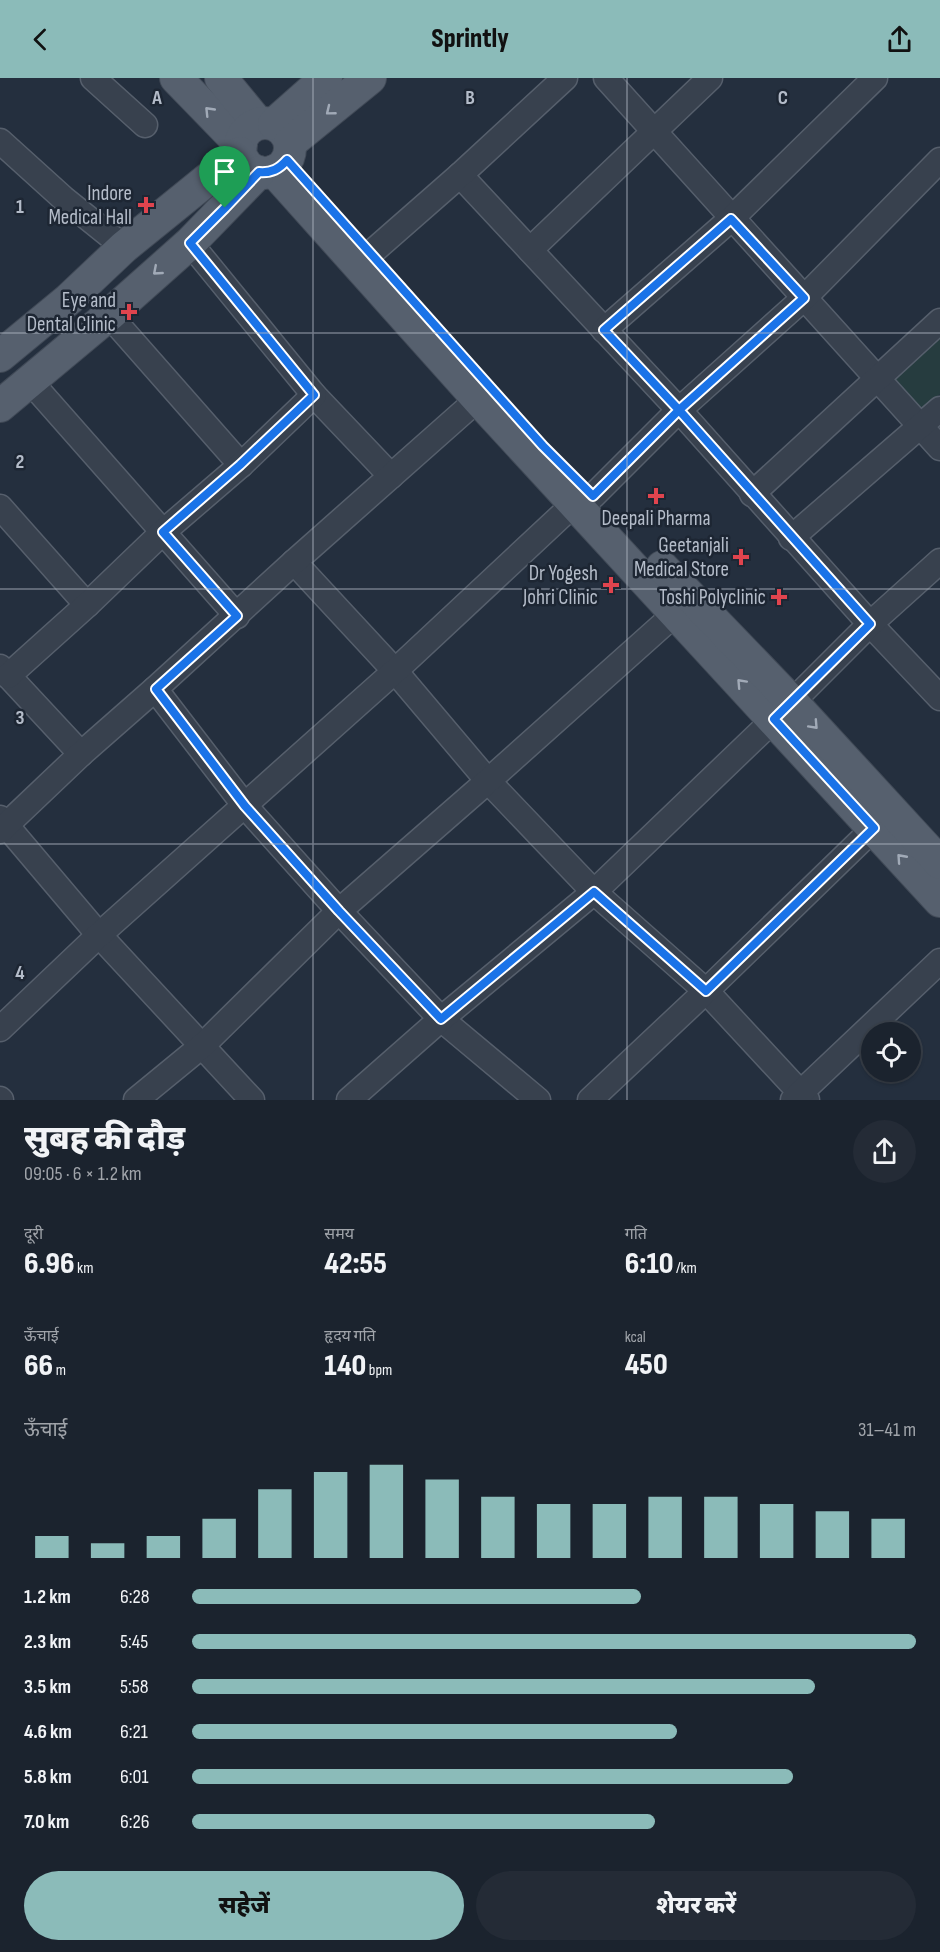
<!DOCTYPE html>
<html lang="hi">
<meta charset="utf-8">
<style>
body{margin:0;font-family:"Sofia Sans Condensed","Noto Sans Devanagari",sans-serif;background:#242b36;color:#f1f3f6;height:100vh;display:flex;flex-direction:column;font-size:22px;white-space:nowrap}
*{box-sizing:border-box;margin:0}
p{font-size:20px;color:#a0a4aa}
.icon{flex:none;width:33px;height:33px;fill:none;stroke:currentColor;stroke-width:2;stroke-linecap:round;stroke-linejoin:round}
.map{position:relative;height:1022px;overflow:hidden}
.details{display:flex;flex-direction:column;background:#1b232e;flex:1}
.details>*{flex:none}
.buttons{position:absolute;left:861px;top:944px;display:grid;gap:12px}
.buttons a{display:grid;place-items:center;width:60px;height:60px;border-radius:50%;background:#1b232e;box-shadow:0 2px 4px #0004,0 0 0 2px #39404a;font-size:30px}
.pin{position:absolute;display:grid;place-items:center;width:51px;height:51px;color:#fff;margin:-62px -26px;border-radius:50% 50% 50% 0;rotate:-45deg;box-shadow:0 0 6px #0007}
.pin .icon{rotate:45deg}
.round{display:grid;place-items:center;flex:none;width:63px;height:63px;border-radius:32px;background:#242b36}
.head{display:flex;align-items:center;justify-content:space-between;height:102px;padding:0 24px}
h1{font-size:33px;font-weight:800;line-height:45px}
.figures{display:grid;grid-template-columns:repeat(3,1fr);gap:9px;height:102px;padding:6px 24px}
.figures div{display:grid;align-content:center}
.figures b{font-size:30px;font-weight:800}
.figures small{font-size:16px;font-weight:400}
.figures p{font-size:16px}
.chart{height:168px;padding:12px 24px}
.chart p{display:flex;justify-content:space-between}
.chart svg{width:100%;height:108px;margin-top:6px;stroke:#8bbbb9;stroke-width:6}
.button{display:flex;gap:12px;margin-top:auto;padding:12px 24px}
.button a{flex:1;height:69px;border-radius:36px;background:#8bbbb9;color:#111;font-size:24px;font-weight:800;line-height:69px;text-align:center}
.button a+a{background:#242b36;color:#f1f3f6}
ul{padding:0 24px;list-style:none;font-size:20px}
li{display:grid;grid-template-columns:96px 72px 1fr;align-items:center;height:45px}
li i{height:15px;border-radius:8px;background:#8bbbb9}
header{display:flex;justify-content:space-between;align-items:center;height:78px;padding:0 24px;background:#8bbbb9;color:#111;font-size:27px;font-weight:800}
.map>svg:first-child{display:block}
.green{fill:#263c3f}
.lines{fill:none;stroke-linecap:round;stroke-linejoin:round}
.minor-casing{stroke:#565f6c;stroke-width:27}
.major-casing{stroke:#414a57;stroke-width:34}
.minor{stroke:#38414e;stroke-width:24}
.major{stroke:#56606e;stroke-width:32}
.oneway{stroke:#a1aab7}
.route-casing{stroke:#fff;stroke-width:12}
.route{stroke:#1a73e8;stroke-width:8}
.grid{fill:none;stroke:#b4bcc9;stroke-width:1.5;stroke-opacity:0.55}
.health-dot{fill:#e0444e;stroke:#1d2633;stroke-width:2}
.labels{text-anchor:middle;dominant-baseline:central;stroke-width:5;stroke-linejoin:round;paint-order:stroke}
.poi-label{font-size:21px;fill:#b4bcc9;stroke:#1d2633;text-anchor:end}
.grid-label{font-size:20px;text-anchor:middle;font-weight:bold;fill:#b4bcc9;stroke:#1d2633;stroke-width:5;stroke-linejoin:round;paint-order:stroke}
</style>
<header><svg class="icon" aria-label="back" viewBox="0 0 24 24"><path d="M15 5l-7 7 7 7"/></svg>Sprintly<svg class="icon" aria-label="share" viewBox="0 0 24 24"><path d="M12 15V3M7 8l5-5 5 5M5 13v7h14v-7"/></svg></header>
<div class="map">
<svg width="940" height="1022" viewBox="0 0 940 1022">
<rect width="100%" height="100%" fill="#242f3e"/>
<polygon class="green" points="940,246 940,316 918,334 883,297"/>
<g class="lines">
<defs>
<g id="minor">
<polyline points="93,0 145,47"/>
<polyline points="606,0 940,370"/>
<polyline points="0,63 63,120 124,169"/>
<polyline points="460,97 679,332 870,546 940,620"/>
<polyline points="190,165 314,317 391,398"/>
<polyline points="530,172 710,0"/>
<polyline points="371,175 460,97 565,0"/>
<polyline points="109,237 241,387"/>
<polyline points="604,252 731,141 875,0"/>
<polyline points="29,302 237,538"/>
<polyline points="752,416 940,243"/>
<polyline points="593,418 679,332 804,220 940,82"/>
<polyline points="0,429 87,527"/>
<polyline points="791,460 940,331"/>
<polyline points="294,484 395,593 488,703 594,814 706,913 807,1022"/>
<polyline points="0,589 81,676"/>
<polyline points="8,598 87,527 163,454 241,387 314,317"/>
<polyline points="155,611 245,728 339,833 441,941 538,1022"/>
<polyline points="0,740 99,857 252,1022"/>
<polyline points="0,753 81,676 155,611 294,484 478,321"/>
<polyline points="0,951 99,857 395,593 575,425"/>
<polyline points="0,1021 1,1022"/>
<polyline points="136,1022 203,967 339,833 488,703 676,535"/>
<polyline points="349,1022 441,941 594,814 792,624 870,546 940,483"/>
<polyline points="590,1022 706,913 874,750"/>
<polyline points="793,1022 940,883"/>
</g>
<g id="major">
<polyline points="176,0 241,67"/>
<polyline points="221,0 258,45"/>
<circle cx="265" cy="70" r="25"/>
<polyline points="274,46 326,0"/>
<polyline points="290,65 370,0"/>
<polyline points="274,93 478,321 940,823"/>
<polyline points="0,278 69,221 124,169 240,75"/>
<polyline points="0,328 109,237 190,165 259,94"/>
<polyline points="662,489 792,624 940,785"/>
</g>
</defs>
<use href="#minor" class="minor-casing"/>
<use href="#major" class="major-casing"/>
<use href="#minor" class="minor"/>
<use href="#major" class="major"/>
</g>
<defs><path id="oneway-chevron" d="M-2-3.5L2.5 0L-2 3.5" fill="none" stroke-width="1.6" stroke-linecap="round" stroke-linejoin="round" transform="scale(1.5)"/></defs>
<g class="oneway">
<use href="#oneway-chevron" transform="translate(209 33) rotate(-134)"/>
<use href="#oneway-chevron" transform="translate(330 33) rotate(141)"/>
<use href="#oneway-chevron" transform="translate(157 193) rotate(139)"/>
<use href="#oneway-chevron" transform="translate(741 605) rotate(-133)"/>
<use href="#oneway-chevron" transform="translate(814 647) rotate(47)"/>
<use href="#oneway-chevron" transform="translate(901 780) rotate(-132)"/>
</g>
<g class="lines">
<defs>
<path id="route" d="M 225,130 L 190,165 L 314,317 L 240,387 L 163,454 L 237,538 L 156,611 L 245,728 L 339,833 L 441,941 L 594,814 L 706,913 L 874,750 L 774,641 L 870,546 L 679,332 L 804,220 L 731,141 L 604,252 L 679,332 L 593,418 L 543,368 L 287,82 C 279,91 272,95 259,94 L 225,130"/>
</defs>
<use href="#route" class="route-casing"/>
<use href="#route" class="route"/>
</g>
<path class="grid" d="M 313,0 L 313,1022M 627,0 L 627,1022M 0,255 L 940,255M 0,511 L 940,511M 0,766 L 940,766"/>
<g class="health-dot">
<path d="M143 118h6v6h6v6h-6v6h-6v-6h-6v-6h6z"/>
<path d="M126 225h6v6h6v6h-6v6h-6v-6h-6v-6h6z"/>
<path d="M653 409h6v6h6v6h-6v6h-6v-6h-6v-6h6z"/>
<path d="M738 470h6v6h6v6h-6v6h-6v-6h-6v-6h6z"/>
<path d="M608 498h6v6h6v6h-6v6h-6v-6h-6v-6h6z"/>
<path d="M776 510h6v6h6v6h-6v6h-6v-6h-6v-6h6z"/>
</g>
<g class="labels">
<g class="poi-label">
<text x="132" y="115">Indore<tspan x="132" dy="24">Medical Hall</tspan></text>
<text x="116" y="222">Eye and<tspan x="116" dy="24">Dental Clinic</tspan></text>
<text x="656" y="440" text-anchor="middle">Deepali Pharma</text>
<text x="729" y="467">Geetanjali<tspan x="729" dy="24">Medical Store</tspan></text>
<text x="598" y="495">Dr Yogesh<tspan x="598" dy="24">Johri Clinic</tspan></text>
<text x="766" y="519">Toshi Polyclinic</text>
</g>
</g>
<g class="grid-label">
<text x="157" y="26">A</text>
<text x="470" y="26">B</text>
<text x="783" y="26">C</text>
<text x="20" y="135">1</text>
<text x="20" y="390">2</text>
<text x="20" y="646">3</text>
<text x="20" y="901">4</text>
</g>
</svg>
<div class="buttons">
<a><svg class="icon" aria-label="locate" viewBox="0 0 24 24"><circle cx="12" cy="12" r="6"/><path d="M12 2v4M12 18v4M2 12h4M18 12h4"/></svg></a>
</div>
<div class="pin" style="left:225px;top:130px;background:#1e9e55"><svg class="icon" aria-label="arrive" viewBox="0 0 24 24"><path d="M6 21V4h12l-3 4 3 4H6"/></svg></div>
</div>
<section class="details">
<div class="head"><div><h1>सुबह की दौड़</h1><p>09:05 · 6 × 1.2 km</p></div><a class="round"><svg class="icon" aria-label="share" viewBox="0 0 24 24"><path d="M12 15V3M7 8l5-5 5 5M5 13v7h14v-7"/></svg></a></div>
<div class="figures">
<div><p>दूरी</p><b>6.96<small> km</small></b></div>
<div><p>समय</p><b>42:55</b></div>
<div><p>गति</p><b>6:10<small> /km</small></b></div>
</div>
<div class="figures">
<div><p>ऊँचाई</p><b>66<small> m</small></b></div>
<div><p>हृदय गति</p><b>140<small> bpm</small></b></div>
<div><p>kcal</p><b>450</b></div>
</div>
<div class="chart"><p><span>ऊँचाई</span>31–41 m</p>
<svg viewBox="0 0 160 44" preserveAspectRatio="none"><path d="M5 44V35M15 44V38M25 44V35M35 44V28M45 44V16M55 44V9M65 44V6M75 44V12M85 44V19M95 44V22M105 44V22M115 44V19M125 44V19M135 44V22M145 44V25M155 44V28"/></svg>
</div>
<ul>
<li><b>1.2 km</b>6:28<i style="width:62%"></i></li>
<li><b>2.3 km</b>5:45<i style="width:100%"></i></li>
<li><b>3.5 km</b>5:58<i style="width:86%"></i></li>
<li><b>4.6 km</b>6:21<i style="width:67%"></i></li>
<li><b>5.8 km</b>6:01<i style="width:83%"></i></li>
<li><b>7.0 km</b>6:26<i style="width:64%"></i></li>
</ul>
<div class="button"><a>सहेजें</a><a>शेयर करें</a></div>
</section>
